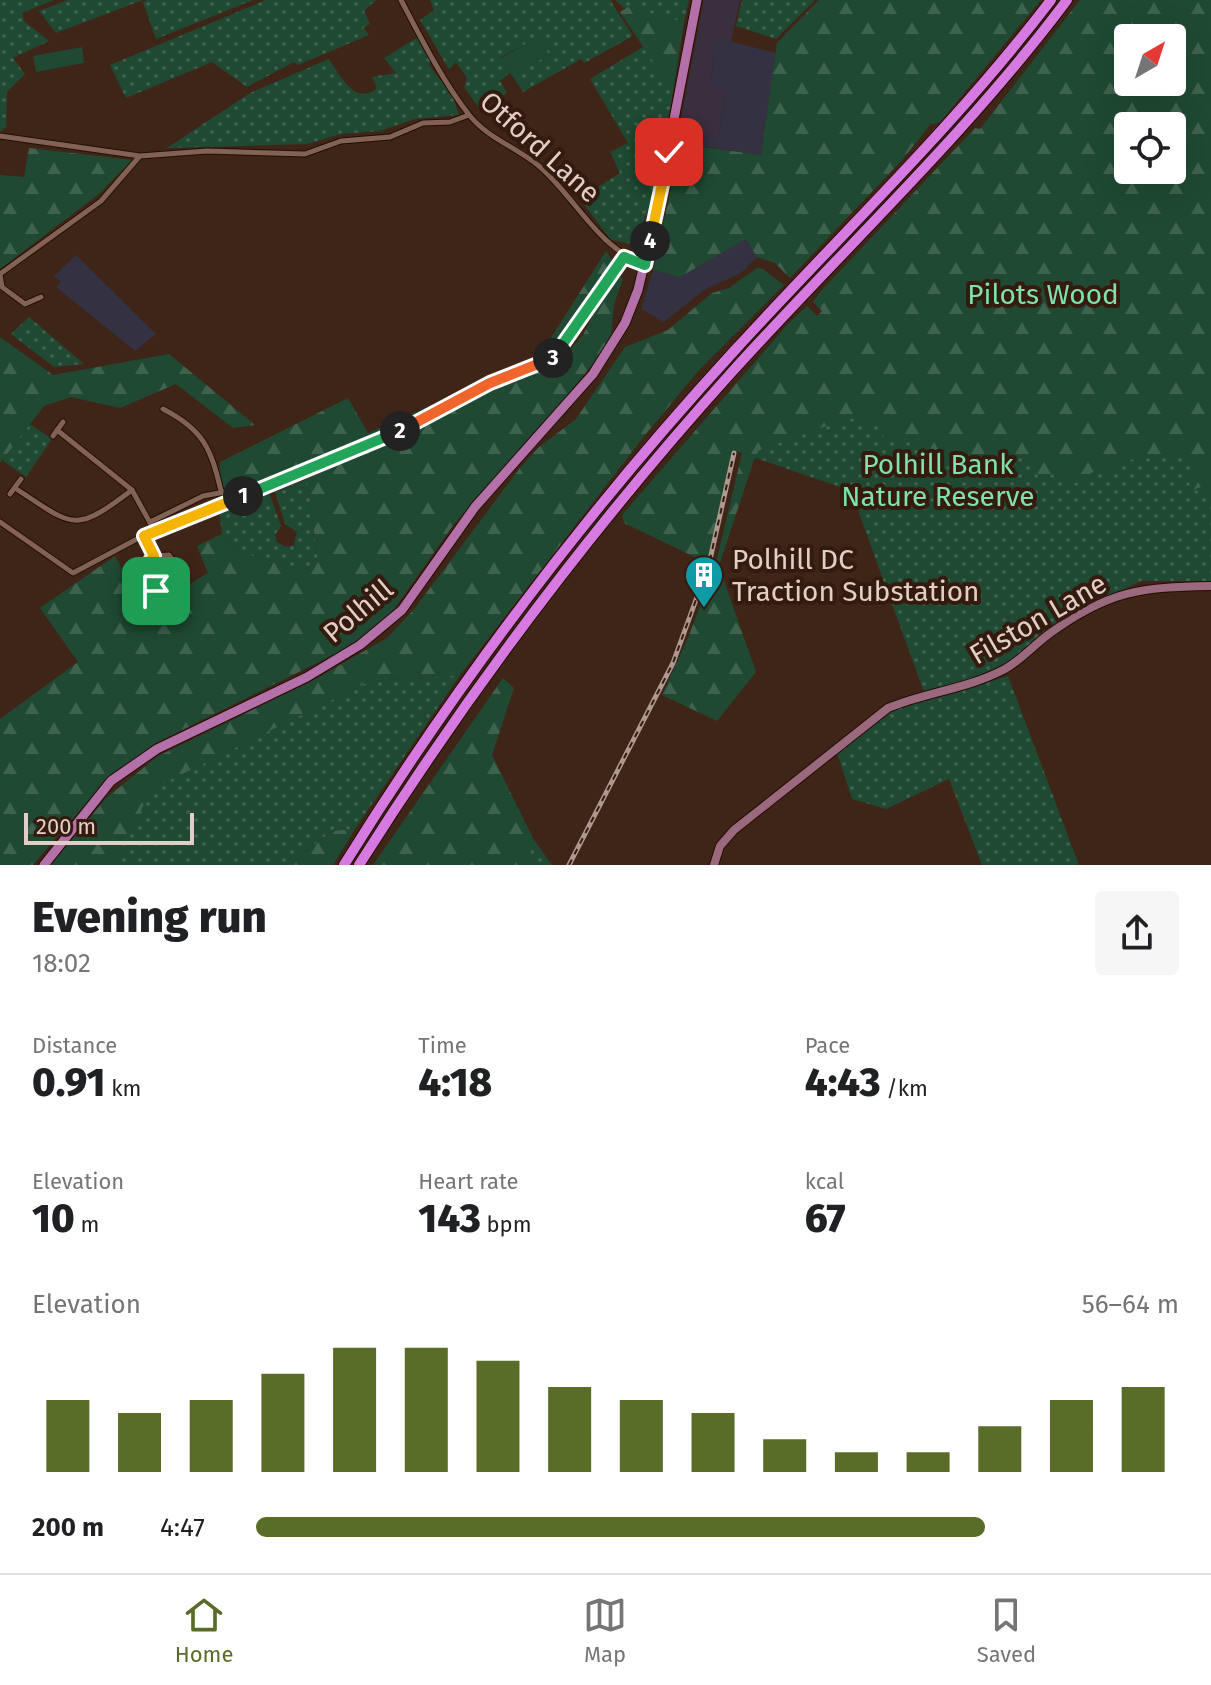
<!DOCTYPE html>
<meta charset="utf-8">
<style>
body{margin:0;font-family:"Fira Sans",sans-serif;background:#f6f6f6;color:#202124;height:100vh;display:flex;flex-direction:column;font-size:30px;white-space:nowrap}
*{box-sizing:border-box;margin:0}
p{font-size:26px;color:#757577}
.icon{flex:none;width:44px;height:44px;fill:none;stroke:currentColor;stroke-width:2;stroke-linecap:round;stroke-linejoin:round}
.map{position:relative;height:865px;overflow:hidden}
.side{display:flex;flex-direction:column;background:#fff;flex:1}
.side>*{flex:none}
.needle{width:52px;rotate:39deg}
.fabs{position:absolute;left:1114px;top:24px;display:grid;gap:16px}
.fabs a{display:grid;place-items:center;width:72px;height:72px;border-radius:8px;background:#fff;box-shadow:0 8px 32px #0002;font-size:40px}
.scale{position:absolute;left:24px;bottom:20px;width:170px;box-sizing:border-box;padding-left:8px;border:4px solid #e1cfc7;border-top:0;font-size:22px;line-height:28px;white-space:nowrap;color:#e1cfc7;-webkit-text-stroke:6px #351b0f;paint-order:stroke}
.pin{position:absolute;display:grid;place-items:center;width:68px;height:68px;color:#fff;margin:-34px;border-radius:16px;box-shadow:0 4px 12px #0006}
.km{position:absolute;width:40px;height:40px;margin:-20px;border-radius:50%;background:#222;color:#fff;font-size:22px;line-height:40px;text-align:center}
.round{display:grid;place-items:center;flex:none;width:84px;height:84px;border-radius:8px;background:#f6f6f6}
.headline{display:flex;align-items:center;justify-content:space-between;height:136px;padding:0 32px}
h1{font-size:44px;font-weight:800;line-height:60px}
.figures{display:grid;grid-template-columns:repeat(3,1fr);gap:12px;height:136px;padding:8px 32px}
.figures div{display:grid;align-content:center}
.figures b{font-size:40px;font-weight:800}
.figures small{font-size:22px;font-weight:400}
.figures p{font-size:22px}
.chart{height:224px;padding:16px 32px}
.chart p{display:flex;justify-content:space-between}
.chart svg{width:100%;height:144px;margin-top:8px;stroke:#596d28;stroke-width:6}
ul{padding:0 32px;list-style:none;font-size:26px}
li{display:grid;grid-template-columns:128px 96px 1fr;align-items:center;height:60px}
li i{height:20px;border-radius:10px;background:#596d28}
.tab-bar{display:flex;justify-content:space-around;align-items:center;height:112px;border-top:2px solid #e0e0e0;background:#fff;font-size:22px;color:#757577}
.tab-bar a{display:grid;justify-items:center;gap:4px}
.tab-bar .on{color:#596d28}
.map>svg:first-child{display:block}
.commercial{fill:#3a2f3e}
.industrial{fill:#333142}
.grass{fill:url(#grass-dots)}
.forest{fill:url(#forest-firs);fill-rule:evenodd}
.garden{fill:#1f4933}
.lines{fill:none;stroke-linecap:round;stroke-linejoin:round}
.street-casing{stroke:#250d03;stroke-width:7}
.secondary-casing{stroke:#250d03;stroke-width:10}
.primary-casing{stroke:#250d03;stroke-width:11}
.highway-casing{stroke:#250d03;stroke-width:12}
.street{stroke:#816254;stroke-width:5}
.secondary{stroke:#9a697e;stroke-width:8}
.primary{stroke:#b470a9;stroke-width:9}
.highway{stroke:#d67ae1;stroke-width:10}
.rail-casing{stroke:#ae9990;stroke-width:5}
.rail{stroke:#351b0f;stroke-width:2;stroke-dasharray:6;stroke-linecap:butt}
.split-1-casing{stroke:#fff;stroke-width:16}
.split-2-casing{stroke:#fff;stroke-width:16}
.split-3-casing{stroke:#fff;stroke-width:16}
.split-4-casing{stroke:#fff;stroke-width:16}
.split-5-casing{stroke:#fff;stroke-width:16}
.split-1{stroke:#f5b400;stroke-width:10}
.split-2{stroke:#22a559;stroke-width:10}
.split-3{stroke:#f0652b;stroke-width:10}
.split-4{stroke:#22a559;stroke-width:10}
.split-5{stroke:#f5b400;stroke-width:10}
.labels{text-anchor:middle;dominant-baseline:central;stroke-width:8;stroke-linejoin:round;paint-order:stroke}
.street-label{font-size:28px;fill:#e1cfc7;stroke:#351b0f}
.park-label{font-size:28px;fill:#7fe1ab;stroke:#351b0f}
.poi-label{font-size:28px;fill:#e1cfc7;stroke:#351b0f;text-anchor:start}
</style>
<div class="map">
<svg width="1211" height="865" viewBox="0 0 1211 865">
<defs>
<pattern id="grass-dots" width="8" height="8" patternUnits="userSpaceOnUse" patternTransform="scale(2)"><rect width="8" height="8" fill="#1f4933"/><path d="M2 2h.1M6 6h.1" fill="none" stroke="#3f624f" stroke-width="1.8" stroke-linecap="round"/></pattern>
<pattern id="forest-firs" width="22" height="20" patternUnits="userSpaceOnUse" patternTransform="scale(2)"><rect width="22" height="20" fill="#1f4933"/><path d="M5 1l3.5 6h-7zM16 11l3.5 6h-7z" fill="#3f624f"/></pattern>
</defs>
<rect width="100%" height="100%" fill="#3f2518"/>
<polygon class="commercial" points="704,0 740,0 731,42 718,39 710,80 726,89 718,137 679,129"/>
<g class="industrial">
<polygon points="718,38 776,53 761,155 675,142 679,129 718,137 726,90 710,81"/>
<polygon points="746,239 757,257 741,273 704,290 664,322 641,309 653,270 680,277"/>
<polygon points="76,255 156,334 135,351 56,287 61,282 54,276"/>
</g>
<g class="grass">
<polygon points="0,0 54,0 22,13 24,21 49,41 13,58 25,74 7,92 6,127 0,132"/>
<polygon points="68,0 143,0 56,33 39,11"/>
<polygon points="148,0 253,0 156,39 143,2"/>
<polygon points="266,0 376,0 364,11 370,24 363,28 369,35 298,65 294,62 247,87 212,62 126,98 110,65"/>
<polygon points="430,0 610,0 633,36 584,63 581,59 523,92 512,75 549,55 537,38 501,57 510,73 500,81 507,93 479,108 464,87 467,78 456,62 449,69 447,66 420,20 434,10"/>
<polygon points="615,0 689,0 684,22 624,8"/>
<polygon points="742,0 815,0 776,39 736,26"/>
<path d="M 418,37 L 431,60 L 429,65 L 452,95 L 459,115 L 415,119 L 380,131 L 341,134 L 307,144 L 167,148 L 250,93 L 329,59 C 340,75 355,107 377,88 L 372,77 L 396,73 L 384,58 Z"/>
<polygon points="643,47 674,86 654,200 632,244 611,240 580,199 620,173 610,152 628,143 590,79"/>
<polygon points="29,317 84,364 54,367 11,334"/>
<polygon points="849,417 1185,455 1211,487 1211,581 1141,581 1066,617 1005,665 950,687 924,692 851,491 753,457 755,450"/>
<polygon points="30,424 52,439 26,477 2,460"/>
<polygon points="307,479 318,561 305,570 242,553 222,534 219,509 269,492 281,526 275,535 277,542 286,547 294,545 297,532 285,524 275,492"/>
<polygon points="460,675 355,829 332,831 288,865 112,865 151,789 370,681"/>
<polygon points="1008,676 1079,865 982,865 949,779 886,809 852,799 837,753 890,710"/>
<polygon points="534,840 552,865 526,865"/>
</g>
<g class="forest">
<polygon points="819,0 1041,0 940,122 931,124 902,160 790,278 775,263 757,257 746,239 680,277 653,270 681,144 761,155 777,43"/>
<path d="M 1080,0 L 1211,0 L 1211,495 L 1203,486 L 1193,490 L 1185,477 L 1192,465 L 1184,456 L 1124,460 L 1118,473 L 1108,476 L 1103,468 C 1089,471 1083,482 1070,485 L 1063,475 L 1038,474 L 1031,458 L 986,452 L 962,470 L 953,470 L 956,463 C 942,452 925,452 911,441 L 903,445 L 884,438 L 877,425 L 849,418 L 757,451 L 719,566 L 756,672 L 717,721 L 662,695 L 688,638 L 715,567 L 742,453 L 733,450 L 707,563 L 624,523 L 622,515 L 788,324 L 807,306 L 817,316 L 822,311 L 813,302 L 821,291 L 975,128 L 980,129 ZM 1128,38 L 1172,38 L 1172,82 L 1128,82 ZM 1128,126 L 1172,126 L 1172,170 L 1128,170 Z"/>
<polygon points="628,7 684,22 674,86 656,66 620,12"/>
<polygon points="29,148 132,160 99,194 0,269 0,175 24,177"/>
<polygon points="606,251 614,263 548,357 542,352"/>
<polygon points="757,268 763,269 784,285 700,369 645,435 460,675 370,681 152,789 112,865 51,865 106,798 158,756 312,681 387,638 415,608 520,468 538,448 576,419 625,347 668,330 712,293 729,288"/>
<path d="M 620,277 L 623,279 L 614,304 L 611,336 L 603,351 L 543,426 L 454,524 L 390,615 L 347,648 L 156,743 C 107,776 71,820 33,865 L 0,865 L 0,719 L 78,662 L 40,608 L 115,556 L 145,611 L 208,573 L 197,546 L 222,534 L 242,553 L 305,570 L 318,561 L 307,479 L 483,393 L 555,366 L 583,335 L 602,298 Z"/>
<polygon points="0,337 53,375 169,354 255,425 233,428 176,384 120,408 71,397 44,406 0,463"/>
<polygon points="469,389 357,444 218,500 220,462 348,398 368,433"/>
<polygon points="503,678 514,688 492,755 534,840 526,865 373,865"/>
<polygon points="355,829 333,865 288,865 332,831"/>
</g>
<g class="garden">
<polygon points="538,37 549,55 512,76 501,58"/>
<polygon points="82,47 84,63 36,72 33,56"/>
</g>
<g class="lines">
<defs>
<g id="street">
<path d="M 401,0 C 421,38 443,82 470,116 C 489,139 516,147 539,166 C 575,197 598,248 644,264"/>
<polyline points="0,136 140,156 207,151 305,154 341,141 390,137 423,123 450,122 469,115"/>
<polyline points="41,297 25,304 2,287 0,274 101,201 139,157"/>
<path d="M 163,409 C 204,430 211,449 221,491"/>
<polyline points="57,430 132,490 154,530"/>
<polyline points="53,436 63,422"/>
<path d="M 15,488 C 74,527 74,534 132,490"/>
<polyline points="10,494 21,479"/>
<polyline points="0,522 73,573 154,530 352,453 490,383 549,361 559,353 624,257"/>
<polyline points="150,522 203,496 246,488 248,495"/>
<polyline points="144,536 154,556"/>
<polygon points="169,555 183,575 179,583 162,593 156,591 144,569 154,556"/>
</g>
<path id="secondary" d="M 714,865 L 720,846 L 734,830 L 888,708 C 927,692 967,689 1005,669 C 1021,660 1034,645 1049,634 C 1108,591 1140,587 1211,586"/>
<polyline id="primary" points="44,865 111,781 157,749 307,677 360,645 402,610 475,507 593,374 625,323 638,290 655,218 697,0"/>
<g id="highway">
<path d="M 344,865 C 458,681 589,509 735,350 C 841,234 955,126 1051,0"/>
<path d="M 359,865 C 469,691 593,526 731,373 C 844,248 966,135 1067,0"/>
</g>
</defs>
<use href="#street" class="street-casing"/>
<use href="#secondary" class="secondary-casing"/>
<use href="#primary" class="primary-casing"/>
<use href="#highway" class="highway-casing"/>
<use href="#street" class="street"/>
<use href="#secondary" class="secondary"/>
<use href="#primary" class="primary"/>
<use href="#highway" class="highway"/>
<defs>
<polyline id="rail" points="569,865 673,663 709,564 734,453"/>
</defs>
<use href="#rail" class="rail-casing"/>
<use href="#rail" class="rail"/>
</g>
<g class="lines">
<defs>
<polyline id="split-1" points="156,591 144,569 154,556 144,536 243,496"/>
<polyline id="split-2" points="243,496 400,431"/>
<polyline id="split-3" points="400,431 490,383 553,358"/>
<polyline id="split-4" points="553,358 624,257 645,265 650,241"/>
<polyline id="split-5" points="650,241 669,152"/>
</defs>
<use href="#split-1" class="split-1-casing"/>
<use href="#split-2" class="split-2-casing"/>
<use href="#split-3" class="split-3-casing"/>
<use href="#split-4" class="split-4-casing"/>
<use href="#split-5" class="split-5-casing"/>
<use href="#split-1" class="split-1"/>
<use href="#split-2" class="split-2"/>
<use href="#split-3" class="split-3"/>
<use href="#split-4" class="split-4"/>
<use href="#split-5" class="split-5"/>
</g>
<defs>
<symbol id="building-pin" viewBox="-11 -11 22 30"><path d="M0 17L-7.5 6A9.5 9.5 0 1 1 7.5 6Z" fill="#0f9aa8" stroke="#351b0f"/><path d="M-4-6H4V6H1V3H-1V6H-4ZM-2.5-4.3h1.7v1.8h-1.7ZM.8-4.3h1.7v1.8H.8ZM-2.5-1h1.7V.8h-1.7ZM.8-1h1.7V.8H.8Z" fill="#fff"/></symbol>
</defs>
<g fill-rule="evenodd">
<use href="#building-pin" x="682" y="553" width="44" height="60"/>
</g>
<g class="labels">
<g class="street-label">
<text transform="translate(540 147) rotate(42)">Otford Lane</text>
<text transform="translate(358 611) rotate(-40)">Polhill</text>
<text transform="translate(1038 619) rotate(-30)">Filston Lane</text>
</g>
<g class="park-label">
<text x="1043" y="294">Pilots Wood</text>
<text x="938" y="464">Polhill Bank<tspan x="938" dy="32">Nature Reserve</tspan></text>
</g>
<g class="poi-label">
<text x="732" y="559">Polhill DC<tspan x="732" dy="32">Traction Substation</tspan></text>
</g>
</g>
</svg>
<div class="fabs">
<a><svg class="needle" viewBox="-14 -14 28 28"><path d="M0-13l5 13h-10z" fill="#e53935"/><path d="M0 13l5-13h-10z" fill="#757577"/></svg></a>
<a><svg class="icon" aria-label="locate" viewBox="0 0 24 24"><circle cx="12" cy="12" r="6"/><path d="M12 2v4M12 18v4M2 12h4M18 12h4"/></svg></a>
</div>
<div class="scale">200 m</div>
<div class="pin" style="left:156px;top:591px;background:#1e9e55"><svg class="icon" aria-label="arrive" viewBox="0 0 24 24"><path d="M6 21V4h12l-3 4 3 4H6"/></svg></div>
<div class="pin" style="left:669px;top:152px;background:#d93025"><svg class="icon" aria-label="check" viewBox="0 0 24 24"><path d="M5 12l5 5 9-10"/></svg></div>
<b class="km" style="left:243px;top:496px">1</b>
<b class="km" style="left:400px;top:431px">2</b>
<b class="km" style="left:553px;top:358px">3</b>
<b class="km" style="left:650px;top:241px">4</b>
</div>
<section class="side">
<div class="headline"><div><h1>Evening run</h1><p>18:02</p></div><a class="round"><svg class="icon" aria-label="share" viewBox="0 0 24 24"><path d="M12 15V3M7 8l5-5 5 5M5 13v7h14v-7"/></svg></a></div>
<div class="figures">
<div><p>Distance</p><b>0.91<small> km</small></b></div>
<div><p>Time</p><b>4:18</b></div>
<div><p>Pace</p><b>4:43<small> /km</small></b></div>
</div>
<div class="figures">
<div><p>Elevation</p><b>10<small> m</small></b></div>
<div><p>Heart rate</p><b>143<small> bpm</small></b></div>
<div><p>kcal</p><b>67</b></div>
</div>
<div class="chart"><p><span>Elevation</span>56–64 m</p>
<svg viewBox="0 0 160 44" preserveAspectRatio="none"><path d="M5 44V22M15 44V26M25 44V22M35 44V14M45 44V6M55 44V6M65 44V10M75 44V18M85 44V22M95 44V26M105 44V34M115 44V38M125 44V38M135 44V30M145 44V22M155 44V18"/></svg>
</div>
<ul>
<li><b>200 m</b>4:47<i style="width:79%"></i></li>
</ul>
</section>
<nav class="tab-bar">
<a class="on"><svg class="icon" aria-label="home" viewBox="0 0 24 24"><path d="M3 11l9-7 9 7M6 9v11h12V9"/></svg>Home</a>
<a><svg class="icon" aria-label="map" viewBox="0 0 24 24"><path d="M3 6l6-2 6 2 6-2v14l-6 2-6-2-6 2zM9 4v14M15 6v14"/></svg>Map</a>
<a><svg class="icon" aria-label="saved" viewBox="0 0 24 24"><path d="M7 4h10v16l-5-4-5 4z"/></svg>Saved</a>
</nav>
